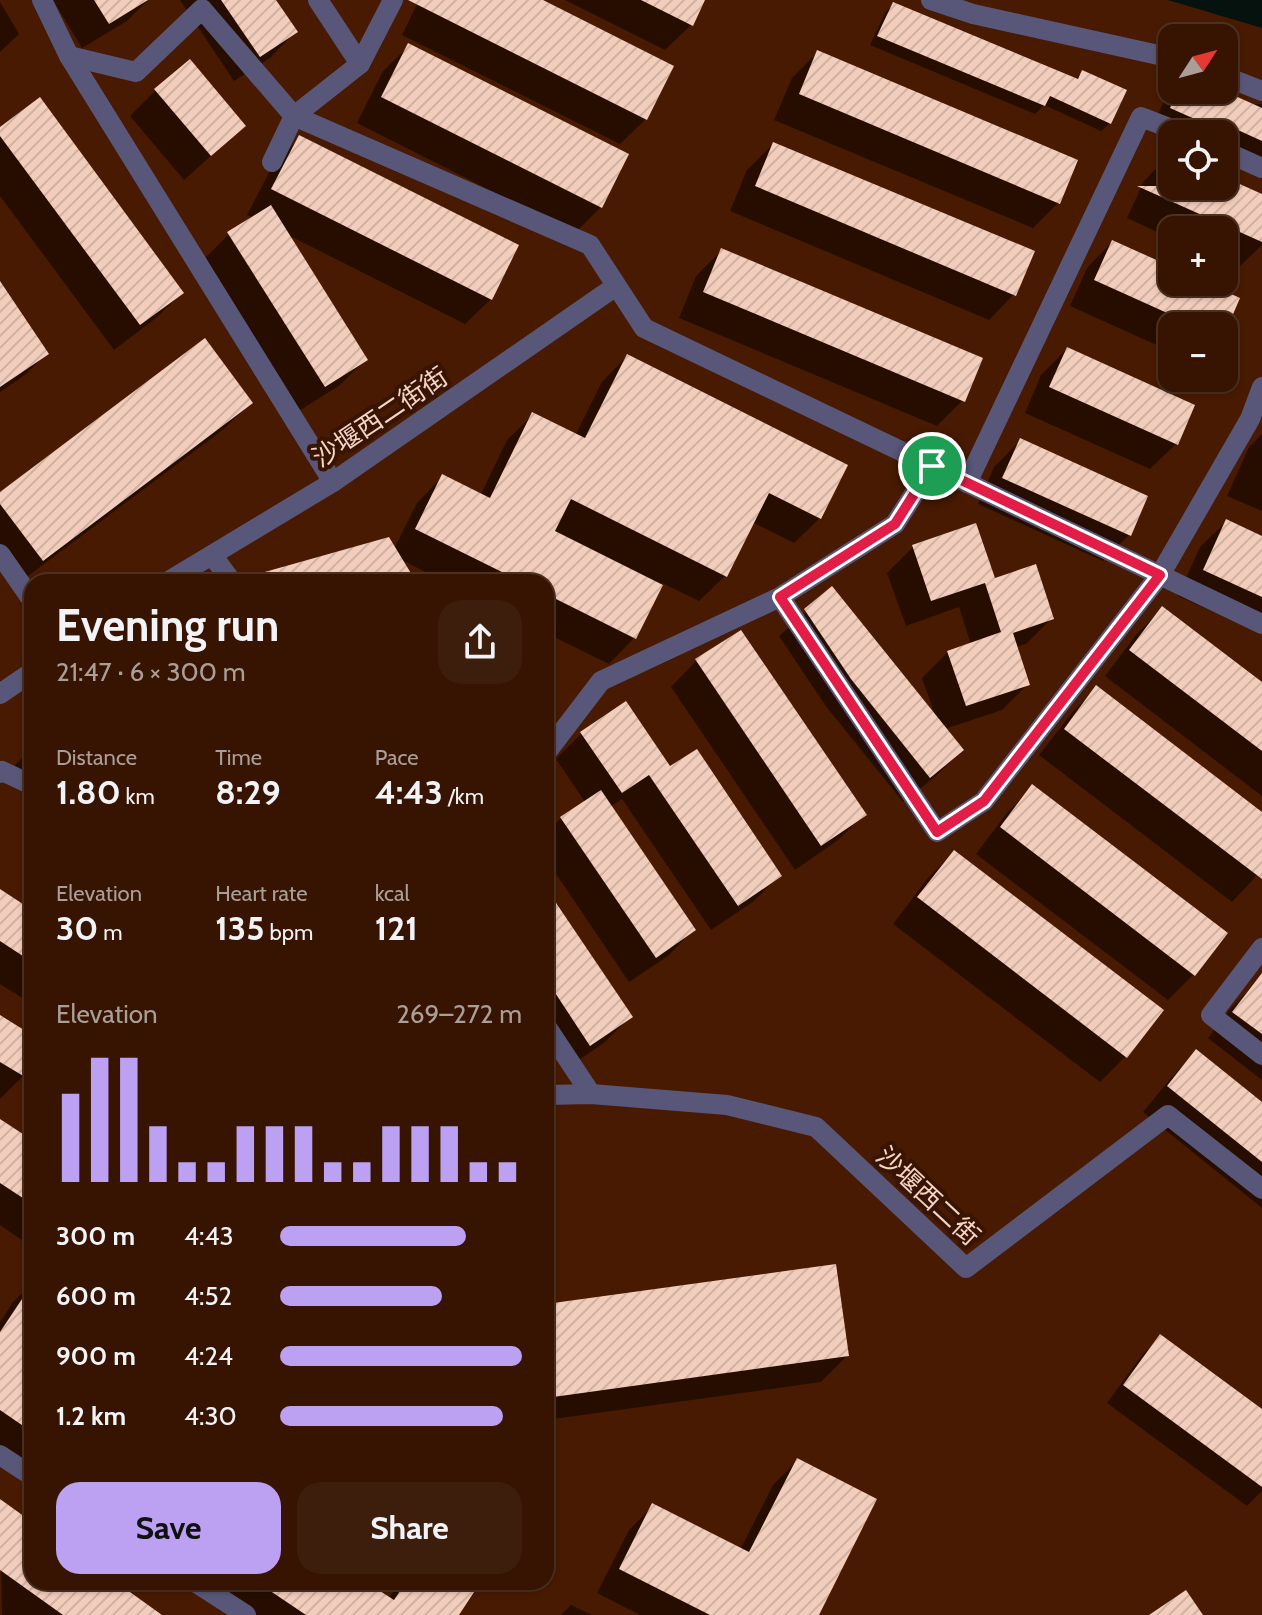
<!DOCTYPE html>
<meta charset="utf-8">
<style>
body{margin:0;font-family:Cabin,"Noto Sans SC",sans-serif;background:#3d1d0b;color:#f1f3f6;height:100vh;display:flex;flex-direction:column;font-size:30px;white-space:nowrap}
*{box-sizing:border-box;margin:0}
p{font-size:26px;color:#aa9e99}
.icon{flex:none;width:44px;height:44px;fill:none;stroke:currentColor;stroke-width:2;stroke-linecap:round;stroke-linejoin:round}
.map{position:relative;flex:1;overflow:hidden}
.details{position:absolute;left:24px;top:574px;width:530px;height:1016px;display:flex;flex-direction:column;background:#361401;border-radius:24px;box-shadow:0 2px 6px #0004,0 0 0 2px #503323}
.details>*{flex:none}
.needle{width:52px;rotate:54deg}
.fabs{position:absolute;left:1158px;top:24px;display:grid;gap:16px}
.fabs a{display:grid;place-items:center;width:80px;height:80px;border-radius:16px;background:#361401;box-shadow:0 2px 6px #0004,0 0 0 2px #503323;font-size:40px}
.pin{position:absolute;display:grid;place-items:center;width:68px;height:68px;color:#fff;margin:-34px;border:4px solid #fff;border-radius:50%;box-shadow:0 2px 8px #0007}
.round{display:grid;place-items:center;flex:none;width:84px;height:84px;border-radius:24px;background:#3d1d0b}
.head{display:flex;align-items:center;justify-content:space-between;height:136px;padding:0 32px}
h1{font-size:44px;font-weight:800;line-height:60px}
.metrics{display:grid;grid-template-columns:repeat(3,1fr);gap:12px;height:136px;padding:8px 32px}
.metrics div{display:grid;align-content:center}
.metrics b{font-size:34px;font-weight:800}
.metrics small{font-size:22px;font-weight:400}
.metrics p{font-size:22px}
.chart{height:224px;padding:16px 32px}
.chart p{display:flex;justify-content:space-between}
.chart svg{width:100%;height:144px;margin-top:8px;stroke:#bca0f2;stroke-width:6}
.action{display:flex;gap:16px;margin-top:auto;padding:16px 32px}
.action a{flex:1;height:92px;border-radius:24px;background:#bca0f2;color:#111;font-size:32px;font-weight:800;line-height:92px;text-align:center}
.action a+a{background:#3d1d0b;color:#f1f3f6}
ul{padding:0 32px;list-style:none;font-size:26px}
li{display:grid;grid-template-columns:128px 96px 1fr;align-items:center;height:60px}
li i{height:20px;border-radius:10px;background:#bca0f2}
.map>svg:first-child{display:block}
.water{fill:#05120d}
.shadow{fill:#0007}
.building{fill:url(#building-hatch)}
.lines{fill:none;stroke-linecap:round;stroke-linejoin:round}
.minor{stroke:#585779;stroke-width:20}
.route-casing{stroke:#fff;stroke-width:16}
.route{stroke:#e11d48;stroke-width:10}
.labels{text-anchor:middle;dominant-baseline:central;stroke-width:8;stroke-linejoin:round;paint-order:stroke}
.street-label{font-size:26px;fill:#f4d5c7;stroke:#381403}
</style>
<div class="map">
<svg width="1262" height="1615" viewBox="0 0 1262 1615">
<defs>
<pattern id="building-hatch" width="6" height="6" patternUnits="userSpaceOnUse" patternTransform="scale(2)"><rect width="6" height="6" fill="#f2cdbc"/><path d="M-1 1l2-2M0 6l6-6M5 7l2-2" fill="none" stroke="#d0b1a2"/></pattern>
</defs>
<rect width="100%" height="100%" fill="#481a01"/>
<polygon class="water" points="1168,0 1262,0 1262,28"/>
<g class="shadow">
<polygon points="53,0 148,0 127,21 82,48"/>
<polygon points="180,0 274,0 295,32 270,58 234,81"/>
<polygon points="419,0 538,0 646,119 620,144 402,35"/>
<polygon points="565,0 703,0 691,25 665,50"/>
<polygon points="0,2 19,34 0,52"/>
<polygon points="893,4 1074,80 1083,72 1110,123 1101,131 1044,105 1035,114 870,45 885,13"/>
<polygon points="409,46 601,207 575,233 357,123 383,71"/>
<polygon points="818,52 1059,202 1033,228 774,120 792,78"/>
<polygon points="156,90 244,126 184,180 130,116"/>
<polygon points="1172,90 1217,90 1248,104 1262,104 1262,168 1224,151 1224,134 1172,134 1152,128 1166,96"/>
<polygon points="0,130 182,293 156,318 114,350 0,196"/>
<polygon points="300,138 491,299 465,324 288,235 366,359 340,385 299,411 203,260 229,234 254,218 247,215 274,163"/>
<polygon points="773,144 1014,294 989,320 730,211 747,170"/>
<polygon points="1169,155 1172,156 1172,186 1224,186 1224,180 1262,197 1262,245 1238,268 1224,262 1224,230 1172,230 1172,239 1127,218 1144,181"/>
<polygon points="1112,242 1172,269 1172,282 1200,282 1238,299 1224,330 1224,326 1172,326 1172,352 1070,306 1087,268"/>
<polygon points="722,250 963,400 937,426 679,318 696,276"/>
<polygon points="0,285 46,354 25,375 0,392"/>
<polygon points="1067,349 1176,444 1150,469 1025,413 1041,375"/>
<polygon points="627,356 820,518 794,543 752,522 725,576 699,601 662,583 634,638 609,664 546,633 546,582 445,582 400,559 409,574 402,582 259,582 394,549 417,503 442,477 480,496 507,440 533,415 575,436 602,382"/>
<polygon points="250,403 224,429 16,585 0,564 0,494"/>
<polygon points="1262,434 1262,511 1227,496 1249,447"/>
<polygon points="1020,441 1129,535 1103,561 978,504 994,467"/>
<polygon points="1226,522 1262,538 1262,634 1178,596 1200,547"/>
<polygon points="913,547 994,581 1052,618 1026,644 1016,647 1028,684 1002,710 945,729 962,750 936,776 903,802 825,705 779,636 832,589 936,718 922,678 948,652 971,645 959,607 906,626 887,573"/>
<polygon points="1162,609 1262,685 1262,796 1105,676 1136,635"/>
<polygon points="696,661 864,815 838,840 795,870 671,687"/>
<polygon points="1096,688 1262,814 1262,870 1232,902 1039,755 1071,714"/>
<polygon points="582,733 670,769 780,875 754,901 711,930 622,799 610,807 693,930 668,956 629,982 546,859 546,834 561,818 585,802 556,759"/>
<polygon points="32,748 32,804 9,771"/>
<polygon points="1033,787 1194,974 1168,1000 976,854 1007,813"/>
<polygon points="954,852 1126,1056 1100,1082 893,924 928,878"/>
<polygon points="546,891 630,1017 604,1043 564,1070 546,1043"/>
<polygon points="0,892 32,912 32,1004 0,984"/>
<polygon points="1258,981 1262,984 1262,1080 1208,1038 1232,1007"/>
<polygon points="0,1018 32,1037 32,1061 23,1076 0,1099"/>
<polygon points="1196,1052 1262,1105 1262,1208 1143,1112 1171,1078"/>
<polygon points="0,1121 32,1142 32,1247 0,1225"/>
<polygon points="32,1284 32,1474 0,1453 0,1322 13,1302"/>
<polygon points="546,1306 847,1356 821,1382 546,1420"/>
<polygon points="1160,1337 1262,1411 1262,1491 1247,1506 1107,1403 1143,1354"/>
<polygon points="797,1461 817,1615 640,1615 597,1593 629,1530 653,1506 740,1550 773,1485"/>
<polygon points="0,1502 32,1525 32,1582 112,1582 159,1615 2,1615"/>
<polygon points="193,1582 363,1582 388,1599 400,1582 462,1582 456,1615 242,1615"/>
<polygon points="571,1605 592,1615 561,1615"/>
</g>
<g class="building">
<polygon points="94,0 148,0 109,24"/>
<polygon points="221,0 276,0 298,32 260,57"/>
<polygon points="408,0 543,0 674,66 647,120"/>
<polygon points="641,0 705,0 693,26"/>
<polygon points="893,2 1078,79 1082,70 1127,90 1111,124 1050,96 1045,106 877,36"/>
<polygon points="408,43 629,154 602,208 381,97"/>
<polygon points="817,50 1078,160 1060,204 799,94"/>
<polygon points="190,59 246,126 211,156 154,89"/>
<polygon points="1178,90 1222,90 1262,108 1262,141 1218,121 1215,128 1170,108"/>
<polygon points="40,97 184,293 140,325 0,136 0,127"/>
<polygon points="299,135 519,245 492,300 271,189"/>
<polygon points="773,142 1035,251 1016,296 755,186"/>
<polygon points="1224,177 1262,194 1262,242 1137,186 1224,186"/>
<polygon points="271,205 368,360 325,387 227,232"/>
<polygon points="1112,240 1172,267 1172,282 1205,282 1240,298 1228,326 1196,326 1094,280"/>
<polygon points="721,248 983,358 965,402 703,292"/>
<polygon points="0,281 49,354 0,387"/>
<polygon points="205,338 253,403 43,561 0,504 0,492"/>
<polygon points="1067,347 1195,405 1178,445 1049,387"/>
<polygon points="627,354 848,465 821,519 769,493 727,577 571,499 555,531 663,585 636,639 546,594 546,582 522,582 415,529 442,474 490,498 532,412 585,438"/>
<polygon points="1020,438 1148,496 1131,536 1002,478"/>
<polygon points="1226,519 1262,536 1262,597 1203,570"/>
<polygon points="976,523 995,578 1036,564 1054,619 1013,633 1030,685 966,706 947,651 1001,632 985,583 931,601 912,545"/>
<polygon points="389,537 412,575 400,582 250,582 250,576"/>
<polygon points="832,586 964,750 930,778 851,679 804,609"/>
<polygon points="1162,606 1262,682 1262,751 1129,650"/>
<polygon points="741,630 867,815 821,846 695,659"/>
<polygon points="1096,685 1262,812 1262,879 1064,729"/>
<polygon points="626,701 670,766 697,749 782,876 738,906 649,775 622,793 580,732"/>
<polygon points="1032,784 1228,933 1195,976 1000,827"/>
<polygon points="601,790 696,930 656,958 560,817"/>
<polygon points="954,850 1164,1010 1127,1058 917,897"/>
<polygon points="546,888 633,1017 590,1046 546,979"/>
<polygon points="0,889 32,910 32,962 0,941"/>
<polygon points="1262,973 1262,1034 1232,1012"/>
<polygon points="0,1015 32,1035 32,1065 25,1077 0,1062"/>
<polygon points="1196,1049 1262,1102 1262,1162 1167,1086"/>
<polygon points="0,1119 32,1140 32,1204 0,1183"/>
<polygon points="836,1264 849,1356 546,1398 546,1304"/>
<polygon points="32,1284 32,1432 0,1410 0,1332"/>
<polygon points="1160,1334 1262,1409 1262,1487 1123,1385"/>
<polygon points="797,1458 877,1499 819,1615 710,1615 619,1569 652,1503 749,1552"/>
<polygon points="0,1499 32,1522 32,1582 116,1582 162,1615 63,1615 0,1570"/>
<polygon points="257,1582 366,1582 394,1600 406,1582 466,1582 476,1589 459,1615 306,1615"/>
<polygon points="1186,1590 1203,1615 1149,1615"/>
</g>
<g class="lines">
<g class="minor">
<polyline points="42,0 69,56 333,482"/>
<polyline points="318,0 360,64"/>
<polyline points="931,0 973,14 1172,58"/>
<polyline points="69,56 136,72 202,9 294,116 590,245 644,328 1262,624"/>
<polyline points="1224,76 1262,91"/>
<polyline points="1224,151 1262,168"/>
<polyline points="272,162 294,116 360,64 393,0"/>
<polyline points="967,483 1141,117 1185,134"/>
<polyline points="0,554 32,600"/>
<polyline points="212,555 232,582"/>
<polyline points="167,582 333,482 616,286"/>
<polyline points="780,597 937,832 984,801 1160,575 1250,419 1262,387"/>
<polyline points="0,694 32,672"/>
<polyline points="546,753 601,681 780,597 895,524 932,466"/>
<polyline points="0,773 2,771 32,785"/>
<polyline points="1262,948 1211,1015 1262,1055"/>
<polyline points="546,1026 591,1094"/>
<polyline points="546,1095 591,1094 727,1105 816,1127 966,1268 1168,1115 1262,1189"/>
<polyline points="0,1455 32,1476"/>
<polyline points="195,1582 246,1615"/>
</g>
</g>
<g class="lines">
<defs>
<polygon id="route" points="932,466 1160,575 984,801 937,832 780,597 895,524"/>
</defs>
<use href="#route" class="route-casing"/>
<use href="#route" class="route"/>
</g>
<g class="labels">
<g class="street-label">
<text transform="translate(380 417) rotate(-34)">沙堰西二街街</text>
<text transform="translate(928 1196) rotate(43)">沙堰西二街</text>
</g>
</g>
</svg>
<div class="fabs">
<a><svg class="needle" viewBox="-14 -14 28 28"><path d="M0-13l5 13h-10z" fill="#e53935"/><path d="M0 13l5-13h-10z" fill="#aa9e99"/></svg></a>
<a><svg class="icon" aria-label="locate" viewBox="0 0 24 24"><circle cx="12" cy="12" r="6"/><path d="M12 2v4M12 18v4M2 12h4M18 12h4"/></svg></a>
<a>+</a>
<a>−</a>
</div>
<div class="pin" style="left:932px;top:466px;background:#1e9e55"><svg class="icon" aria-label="arrive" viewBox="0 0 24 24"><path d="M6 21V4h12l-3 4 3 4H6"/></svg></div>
<section class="details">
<div class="head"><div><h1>Evening run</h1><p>21:47 · 6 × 300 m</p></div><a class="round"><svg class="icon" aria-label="share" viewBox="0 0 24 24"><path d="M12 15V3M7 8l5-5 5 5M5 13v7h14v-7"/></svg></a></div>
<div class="metrics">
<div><p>Distance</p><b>1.80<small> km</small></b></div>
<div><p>Time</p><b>8:29</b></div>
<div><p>Pace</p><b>4:43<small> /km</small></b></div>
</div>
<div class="metrics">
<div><p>Elevation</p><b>30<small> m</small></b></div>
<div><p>Heart rate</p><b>135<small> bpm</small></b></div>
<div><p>kcal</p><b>121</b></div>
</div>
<div class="chart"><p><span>Elevation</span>269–272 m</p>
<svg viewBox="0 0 160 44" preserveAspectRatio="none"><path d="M5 44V17M15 44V6M25 44V6M35 44V27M45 44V38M55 44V38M65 44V27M75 44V27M85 44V27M95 44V38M105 44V38M115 44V27M125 44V27M135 44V27M145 44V38M155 44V38"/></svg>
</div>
<ul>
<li><b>300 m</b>4:43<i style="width:77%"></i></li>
<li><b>600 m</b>4:52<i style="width:67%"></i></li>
<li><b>900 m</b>4:24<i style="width:100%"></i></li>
<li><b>1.2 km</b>4:30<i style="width:92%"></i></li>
</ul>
<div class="action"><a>Save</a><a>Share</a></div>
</section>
</div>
